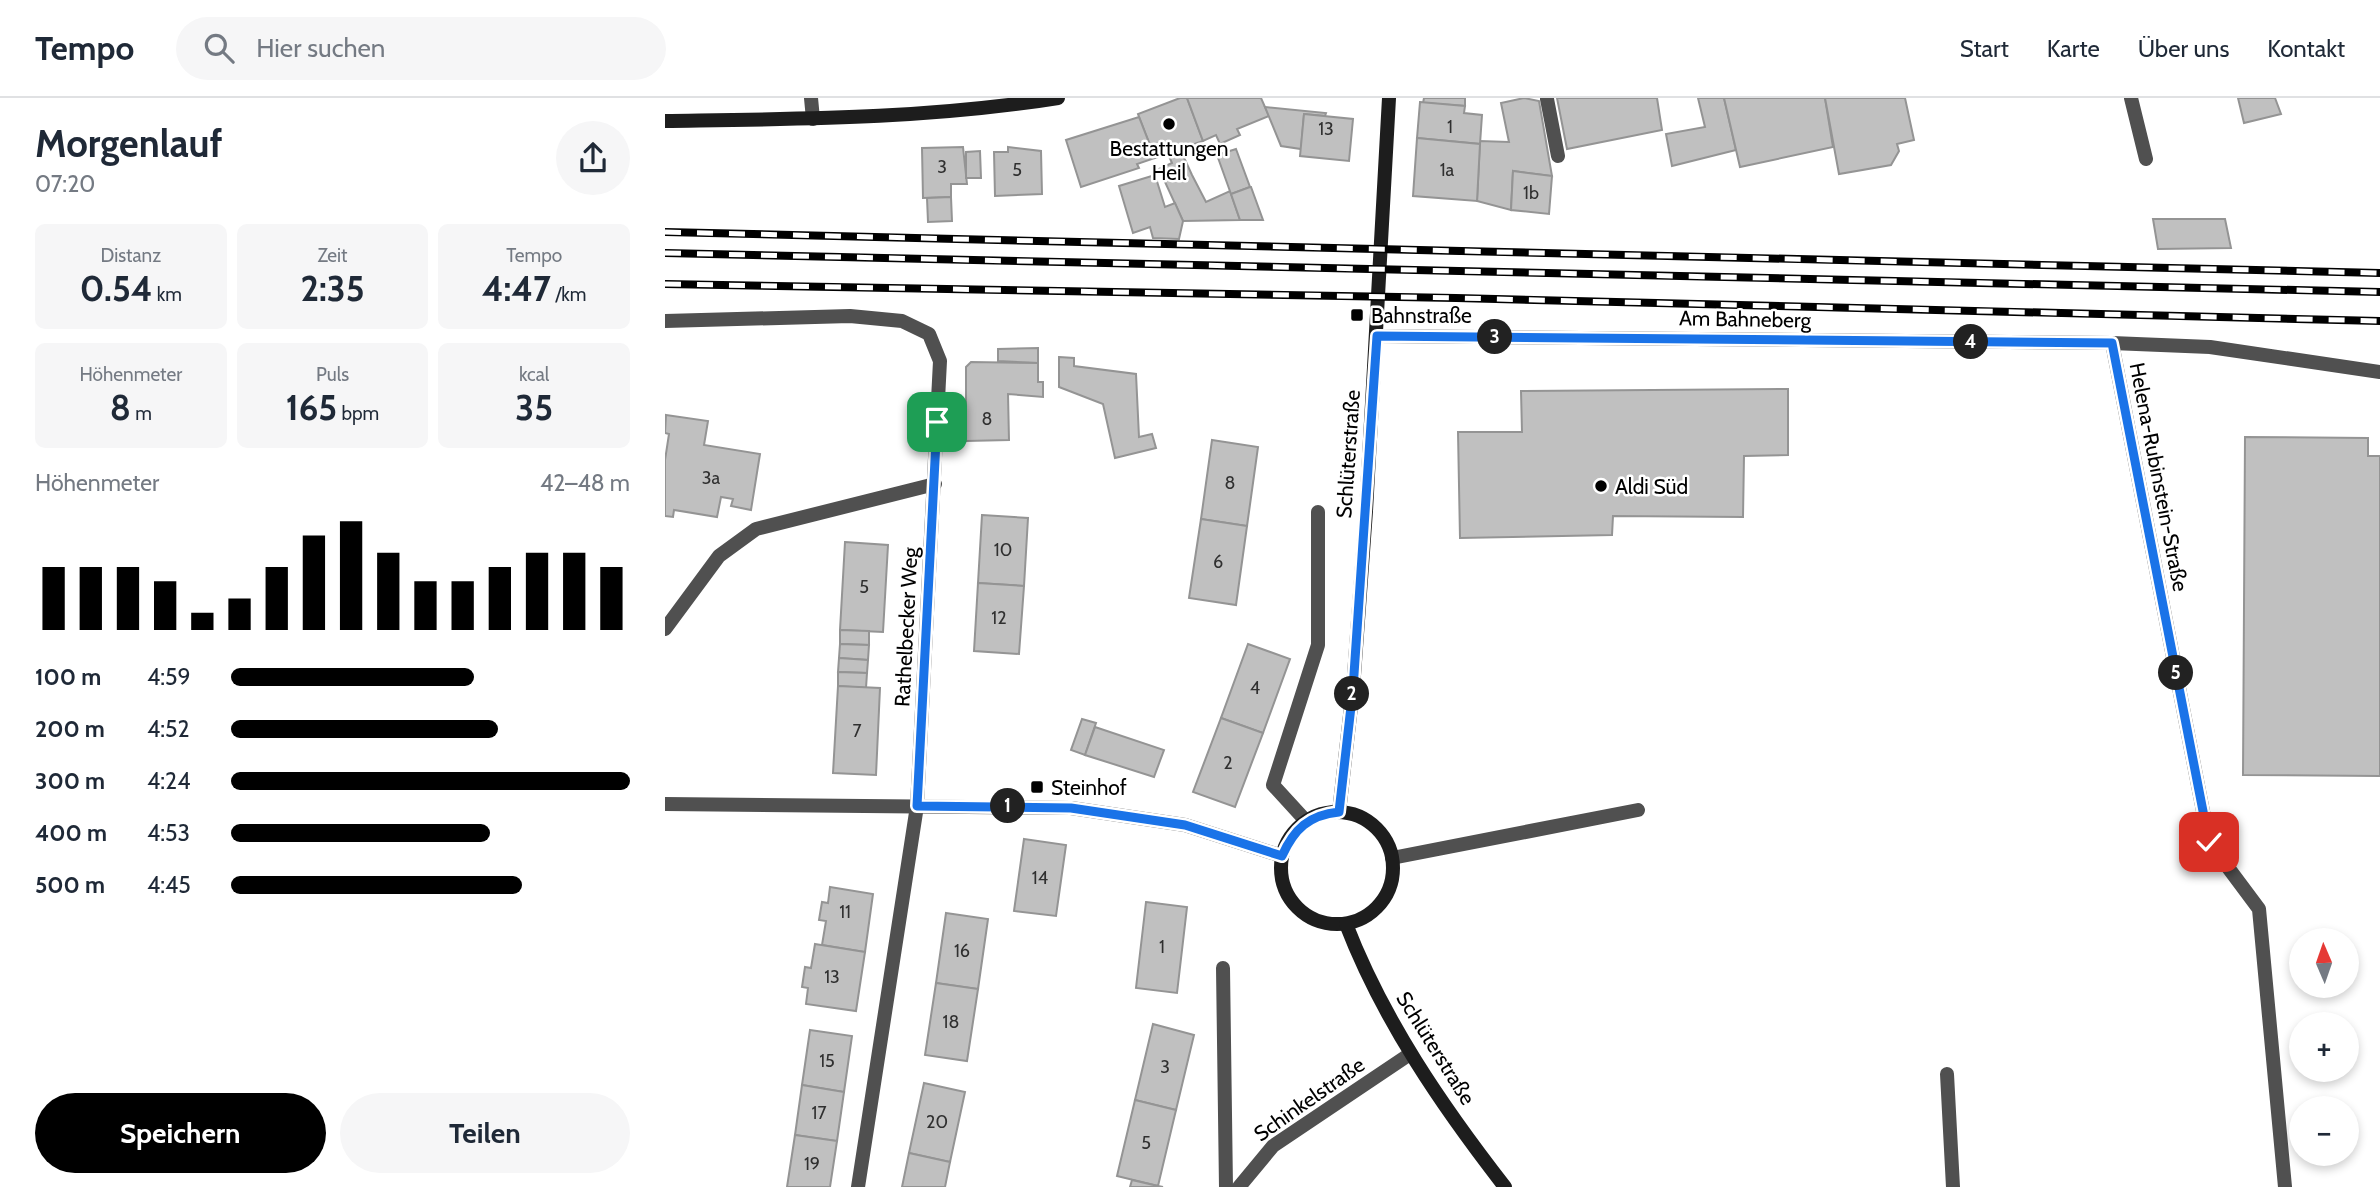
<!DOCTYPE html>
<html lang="de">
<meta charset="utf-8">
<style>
body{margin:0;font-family:Cabin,sans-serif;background:#f6f6f7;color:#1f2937;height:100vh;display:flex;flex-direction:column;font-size:26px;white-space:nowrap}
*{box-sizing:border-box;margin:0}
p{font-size:23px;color:#747a83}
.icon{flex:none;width:38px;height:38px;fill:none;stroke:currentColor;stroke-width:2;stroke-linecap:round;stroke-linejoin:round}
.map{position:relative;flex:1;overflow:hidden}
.drawer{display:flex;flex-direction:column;background:#fff;width:665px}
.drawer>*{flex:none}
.needle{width:46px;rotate:358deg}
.fabs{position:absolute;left:1624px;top:830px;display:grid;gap:14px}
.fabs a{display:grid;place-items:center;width:70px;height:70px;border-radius:50%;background:#fff;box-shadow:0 4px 10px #0003;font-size:35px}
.pin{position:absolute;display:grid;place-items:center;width:60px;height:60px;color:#fff;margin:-30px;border-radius:14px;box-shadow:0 4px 10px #0006}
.km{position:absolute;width:35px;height:35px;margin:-18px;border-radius:50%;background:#222;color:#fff;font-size:19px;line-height:35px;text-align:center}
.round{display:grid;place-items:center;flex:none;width:74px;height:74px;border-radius:37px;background:#f6f6f7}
.summary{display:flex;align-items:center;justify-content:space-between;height:119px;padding:0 35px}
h1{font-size:38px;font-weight:700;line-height:52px}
.metrics{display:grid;grid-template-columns:repeat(3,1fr);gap:10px;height:119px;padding:7px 35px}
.metrics div{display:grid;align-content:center;border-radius:10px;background:#f6f6f7;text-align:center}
.metrics b{font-size:35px;font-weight:700}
.metrics small{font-size:19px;font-weight:400}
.metrics p{font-size:19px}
.chart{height:196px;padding:14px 35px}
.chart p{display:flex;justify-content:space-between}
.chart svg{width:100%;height:126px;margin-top:7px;stroke:#000;stroke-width:6}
.primary-button{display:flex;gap:14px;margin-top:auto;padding:14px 35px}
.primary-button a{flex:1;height:80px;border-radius:42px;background:#000;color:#fff;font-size:28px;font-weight:700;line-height:80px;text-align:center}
.primary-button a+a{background:#f6f6f7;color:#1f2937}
ul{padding:0 35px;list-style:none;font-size:23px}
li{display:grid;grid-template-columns:112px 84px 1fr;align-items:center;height:52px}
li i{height:18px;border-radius:9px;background:#000}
header{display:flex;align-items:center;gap:42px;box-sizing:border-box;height:98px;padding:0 35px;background:#fff;border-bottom:2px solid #e0e1e3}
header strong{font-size:33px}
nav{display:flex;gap:38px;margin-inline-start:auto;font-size:24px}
.search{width:490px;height:63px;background:#f6f6f7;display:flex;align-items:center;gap:18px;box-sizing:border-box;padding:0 24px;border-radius:38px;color:#747a83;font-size:26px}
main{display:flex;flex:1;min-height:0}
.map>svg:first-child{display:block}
.building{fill:#c0c0c0;stroke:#949494;stroke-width:2}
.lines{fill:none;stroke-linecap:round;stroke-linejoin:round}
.lane{stroke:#505050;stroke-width:14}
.street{stroke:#505050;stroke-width:14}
.secondary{stroke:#1d1d1d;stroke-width:14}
.rail-casing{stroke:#000;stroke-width:8}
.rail{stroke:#fff;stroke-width:5;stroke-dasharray:16;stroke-linecap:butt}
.route-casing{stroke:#fff;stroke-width:14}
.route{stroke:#1a73e8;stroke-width:9}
.poi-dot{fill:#000;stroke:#fff;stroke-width:2.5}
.labels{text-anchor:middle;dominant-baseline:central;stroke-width:5;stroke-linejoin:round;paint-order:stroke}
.number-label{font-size:18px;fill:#303030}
.poi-label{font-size:21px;fill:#000;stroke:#fff;text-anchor:start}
.street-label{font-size:21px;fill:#000;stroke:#fff}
</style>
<header>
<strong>Tempo</strong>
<div class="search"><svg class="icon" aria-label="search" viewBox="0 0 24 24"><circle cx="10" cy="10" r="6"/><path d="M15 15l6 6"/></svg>Hier suchen</div>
<nav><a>Start</a><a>Karte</a><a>Über uns</a><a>Kontakt</a></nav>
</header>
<main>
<section class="drawer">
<div class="summary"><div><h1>Morgenlauf</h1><p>07:20</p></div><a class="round"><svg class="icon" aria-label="share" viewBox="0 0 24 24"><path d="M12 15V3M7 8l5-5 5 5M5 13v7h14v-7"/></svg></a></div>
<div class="metrics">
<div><p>Distanz</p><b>0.54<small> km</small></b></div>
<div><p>Zeit</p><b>2:35</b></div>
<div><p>Tempo</p><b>4:47<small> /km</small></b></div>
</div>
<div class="metrics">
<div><p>Höhenmeter</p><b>8<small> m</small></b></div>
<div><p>Puls</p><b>165<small> bpm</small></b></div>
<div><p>kcal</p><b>35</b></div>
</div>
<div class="chart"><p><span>Höhenmeter</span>42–48 m</p>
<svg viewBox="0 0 160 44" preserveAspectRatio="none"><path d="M5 44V22M15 44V22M25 44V22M35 44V27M45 44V38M55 44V33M65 44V22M75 44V11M85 44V6M95 44V17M105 44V27M115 44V27M125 44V22M135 44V17M145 44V17M155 44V22"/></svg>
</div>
<ul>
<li><b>100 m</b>4:59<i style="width:61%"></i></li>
<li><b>200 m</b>4:52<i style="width:67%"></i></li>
<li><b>300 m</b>4:24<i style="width:100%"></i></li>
<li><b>400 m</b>4:53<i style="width:65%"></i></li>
<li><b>500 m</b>4:45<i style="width:73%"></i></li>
</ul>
<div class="primary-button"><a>Speichern</a><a>Teilen</a></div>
</section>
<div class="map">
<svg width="1715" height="1089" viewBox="0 0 1715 1089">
<rect width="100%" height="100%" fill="#fff"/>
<g class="building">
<polygon points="515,0 522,0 538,43 515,51 527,77 541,104 565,93 575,122 518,123 494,71 507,65 503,56 490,60 473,16"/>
<polygon points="522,0 596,0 604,18 572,31 575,37 555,46 551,37 538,43"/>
<polygon points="759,0 800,0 800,8 758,5"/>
<polygon points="859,0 874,3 887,78 848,73 846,112 812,103 815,43 844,44 836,5"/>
<polygon points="892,0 992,0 997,32 902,51"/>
<polygon points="1033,0 1059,0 1071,52 1007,68 1001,36 1040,29"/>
<polygon points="1059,0 1160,0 1168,49 1075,69"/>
<polygon points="1160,0 1240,0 1249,42 1232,46 1234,53 1226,67 1174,76"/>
<polygon points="1573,0 1610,0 1616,16 1579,25"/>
<polygon points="755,4 800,8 799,15 817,17 815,46 752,40"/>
<polygon points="600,9 661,15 660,18 639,16 636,51 616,48"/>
<polygon points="639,16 688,21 684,63 635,58"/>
<polygon points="474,19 490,60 472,66 474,70 416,89 401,42"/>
<polygon points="752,40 815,46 812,103 748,98"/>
<polygon points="298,49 302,86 286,86 286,99 258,100 257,50"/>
<polygon points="343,49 376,53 377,96 330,98 329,54 343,54"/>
<polygon points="571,51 585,89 566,96 552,57"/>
<polygon points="315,53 316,80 301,80 301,54"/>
<polygon points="848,73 887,78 884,116 846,112"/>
<polygon points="490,77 500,109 510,105 518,123 514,141 488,140 485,129 468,135 454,88"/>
<polygon points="585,89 586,89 598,122 575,122 566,96"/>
<polygon points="286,99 287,123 263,124 262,100"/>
<polygon points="1488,121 1560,121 1566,150 1493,151"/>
<polygon points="373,250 373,265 333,263 333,251"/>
<polygon points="394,259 409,260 409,268 471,276 474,339 487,336 491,350 450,360 438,306 394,289"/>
<polygon points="306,264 373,265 373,284 378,284 378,299 343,296 344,342 301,343 301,269"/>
<polygon points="1123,291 1123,357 1079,358 1078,419 948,418 947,437 795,440 793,334 857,334 856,293"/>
<polygon points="1,317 43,323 39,347 95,356 86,412 66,408 68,401 56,399 52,419 9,412 8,419 0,418 0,362 4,336 0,335"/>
<polygon points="1580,339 1703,340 1703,358 1715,358 1715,678 1578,677"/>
<polygon points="547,342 593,349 582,428 536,421"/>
<polygon points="317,417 363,420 359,488 313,485"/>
<polygon points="536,421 582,428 571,507 524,500"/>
<polygon points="180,444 223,447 218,534 175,532"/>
<polygon points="313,485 359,488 354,556 309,553"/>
<polygon points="175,532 204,533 204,547 175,546"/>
<polygon points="175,546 204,547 203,562 174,560"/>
<polygon points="583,546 625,561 598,635 556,620"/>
<polygon points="174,560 203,562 202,575 173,574"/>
<polygon points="173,574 202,575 201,590 173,588"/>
<polygon points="173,588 215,590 211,677 168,675"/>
<polygon points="556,620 598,635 570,709 528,694"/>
<polygon points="417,621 431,625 420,657 406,652"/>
<polygon points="430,629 499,652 489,679 420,657"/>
<polygon points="359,741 401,747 391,818 349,813"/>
<polygon points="165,789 208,796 200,854 157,847 161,823 154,822 157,804 163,805"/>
<polygon points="481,804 522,809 512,895 471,890"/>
<polygon points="281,815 323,821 313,891 271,885"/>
<polygon points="150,846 200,854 191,913 141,906 143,890 137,889 140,869 146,870"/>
<polygon points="271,885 313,891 302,963 260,957"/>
<polygon points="488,926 529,937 511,1012 470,1002"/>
<polygon points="145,932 187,938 179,994 137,987"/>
<polygon points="259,985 300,994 285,1064 244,1055"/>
<polygon points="137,987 179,994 172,1043 130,1037"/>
<polygon points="470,1002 511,1012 493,1088 452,1078"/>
<polygon points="130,1037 172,1043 165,1089 122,1089"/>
<polygon points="244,1055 285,1064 280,1089 237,1089"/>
<polygon points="467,1082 493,1088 498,1089 465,1089"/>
</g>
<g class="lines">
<g class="lane">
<polyline points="1466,0 1481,61"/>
<polyline points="882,1 893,58"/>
<polyline points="0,531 54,458 91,431 270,386"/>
<polyline points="641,723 608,687 653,547 653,414"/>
<polyline points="1544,744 1594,811 1620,1089"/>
<polyline points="558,870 561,1089"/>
<polyline points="1282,976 1288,1089"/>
</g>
<g class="street">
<polyline points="146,0 148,21"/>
<polyline points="0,223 185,218 237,223 264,236 275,263 252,708 193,1089"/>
<polyline points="712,238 1447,245 1545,249 1715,274"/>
<polyline points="1447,245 1544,744"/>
<polyline points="0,706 406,710 520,727 617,758"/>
<polyline points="727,760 973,712"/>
<polyline points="574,1089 608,1048 745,956"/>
</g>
<g class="secondary">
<path d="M 0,23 C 132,21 263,21 393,0"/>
<polyline points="674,714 688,591 701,413 724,0"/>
<circle cx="672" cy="770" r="56"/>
<path d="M 681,826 C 718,922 777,1008 840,1089"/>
</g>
<defs>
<g id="rail">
<polyline points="0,134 1715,175"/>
<polyline points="0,155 1715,194"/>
<polyline points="0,186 791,200 1715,223"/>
</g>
</defs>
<use href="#rail" class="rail-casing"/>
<use href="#rail" class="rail"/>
</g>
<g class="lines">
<defs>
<path id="route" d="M 272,324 L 252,708 L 406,710 L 520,727 L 617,758 C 629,731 644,717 674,714 L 688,591 L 712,238 L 1447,245 L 1544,744"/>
</defs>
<use href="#route" class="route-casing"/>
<use href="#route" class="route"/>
</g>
<g class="poi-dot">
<circle cx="504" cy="26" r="7"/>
<rect x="685" y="210" width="14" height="14" rx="3.5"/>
<circle cx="936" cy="388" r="7"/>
<rect x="365" y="682" width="14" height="14" rx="3.5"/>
</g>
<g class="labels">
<g class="number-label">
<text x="785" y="29">1</text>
<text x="661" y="31">13</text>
<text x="277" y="69">3</text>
<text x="352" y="72">5</text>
<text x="782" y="72">1a</text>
<text x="866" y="95">1b</text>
<text x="322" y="321">8</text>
<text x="46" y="380">3a</text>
<text x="565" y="385">8</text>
<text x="338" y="452">10</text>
<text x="553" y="464">6</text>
<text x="199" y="489">5</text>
<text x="334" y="520">12</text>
<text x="590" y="590">4</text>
<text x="192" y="633">7</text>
<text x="563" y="665">2</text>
<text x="375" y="780">14</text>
<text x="180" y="814">11</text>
<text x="497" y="849">1</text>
<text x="297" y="853">16</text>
<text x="167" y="879">13</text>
<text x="286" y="924">18</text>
<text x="162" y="963">15</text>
<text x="500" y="969">3</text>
<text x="154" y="1015">17</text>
<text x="272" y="1024">20</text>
<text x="481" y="1045">5</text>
<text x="147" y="1066">19</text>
</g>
<g class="poi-label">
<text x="504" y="50" text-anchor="middle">Bestattungen<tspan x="504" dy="24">Heil</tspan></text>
<text x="706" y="217">Bahnstraße</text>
<text x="950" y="388">Aldi Süd</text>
<text x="386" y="689">Steinhof</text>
</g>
<g class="street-label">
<text transform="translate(1080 221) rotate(1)">Am Bahneberg</text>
<text transform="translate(683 356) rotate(-86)">Schlüterstraße</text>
<text transform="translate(1494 379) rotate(79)">Helena-Rubinstein-Straße</text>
<text transform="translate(241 529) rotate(-87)">Rathelbecker Weg</text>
<text transform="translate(771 950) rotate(58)">Schlüterstraße</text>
<text transform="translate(644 1001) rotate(-35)">Schinkelstraße</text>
</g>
</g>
</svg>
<div class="fabs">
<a><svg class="needle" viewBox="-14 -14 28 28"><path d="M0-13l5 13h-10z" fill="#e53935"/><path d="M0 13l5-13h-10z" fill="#747a83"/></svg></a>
<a>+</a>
<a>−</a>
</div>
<div class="pin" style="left:272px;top:324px;background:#1e9e55"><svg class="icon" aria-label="arrive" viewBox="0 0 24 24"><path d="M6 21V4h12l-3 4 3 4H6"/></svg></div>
<div class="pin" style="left:1544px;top:744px;background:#d93025"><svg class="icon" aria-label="check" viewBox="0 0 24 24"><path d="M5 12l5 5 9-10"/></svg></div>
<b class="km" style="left:343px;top:708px">1</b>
<b class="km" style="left:687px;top:596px">2</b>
<b class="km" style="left:830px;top:239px">3</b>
<b class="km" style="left:1306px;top:244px">4</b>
<b class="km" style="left:1511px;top:575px">5</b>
</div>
</main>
